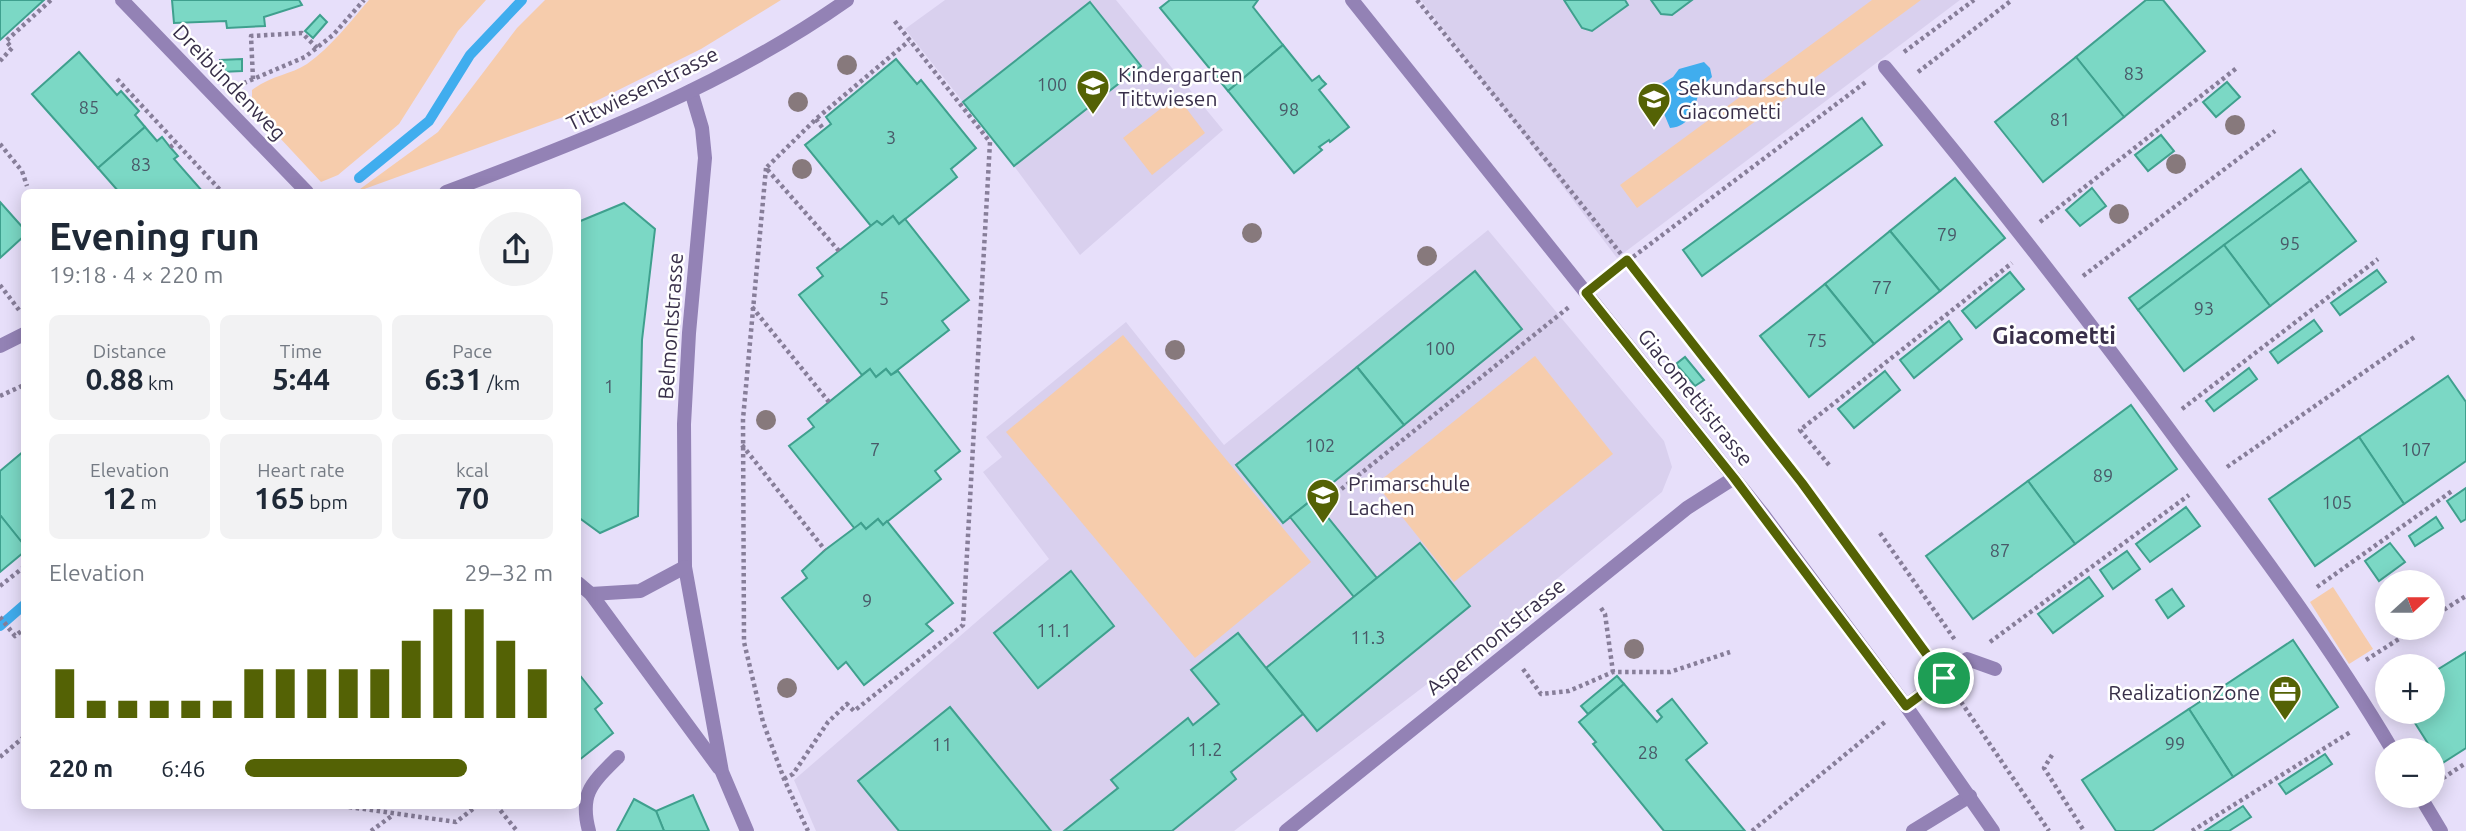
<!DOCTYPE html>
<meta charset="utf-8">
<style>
body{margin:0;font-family:Ubuntu,sans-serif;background:#f2f2f3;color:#1f2937;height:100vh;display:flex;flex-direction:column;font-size:26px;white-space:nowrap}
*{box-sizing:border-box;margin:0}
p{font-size:23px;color:#747a83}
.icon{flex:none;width:38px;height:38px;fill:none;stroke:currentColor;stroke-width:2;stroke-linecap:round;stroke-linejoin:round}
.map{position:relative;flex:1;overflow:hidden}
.panel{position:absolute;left:21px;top:189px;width:560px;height:620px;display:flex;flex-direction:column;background:#fff;border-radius:10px;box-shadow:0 4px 18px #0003}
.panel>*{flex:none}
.needle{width:46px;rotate:69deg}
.tools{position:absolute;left:2375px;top:570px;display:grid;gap:14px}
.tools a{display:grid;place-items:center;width:70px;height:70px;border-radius:50%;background:#fff;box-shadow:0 4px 18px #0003;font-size:35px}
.pin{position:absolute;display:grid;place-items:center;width:60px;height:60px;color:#fff;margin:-30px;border:4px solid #fff;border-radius:50%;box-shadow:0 2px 7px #0007}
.round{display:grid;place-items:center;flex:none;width:74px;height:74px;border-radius:37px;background:#f2f2f3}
.summary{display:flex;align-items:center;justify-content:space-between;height:119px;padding:0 28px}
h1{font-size:38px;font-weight:600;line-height:52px}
.metrics{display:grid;grid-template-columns:repeat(3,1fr);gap:10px;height:119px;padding:7px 28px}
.metrics div{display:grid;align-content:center;border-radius:10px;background:#f2f2f3;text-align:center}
.metrics b{font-size:30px;font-weight:600}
.metrics small{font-size:19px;font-weight:400}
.metrics p{font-size:19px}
.chart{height:196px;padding:14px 28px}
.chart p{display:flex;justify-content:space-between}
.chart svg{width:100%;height:126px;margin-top:7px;stroke:#546205;stroke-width:6}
ul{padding:0 28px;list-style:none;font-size:23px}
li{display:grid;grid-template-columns:112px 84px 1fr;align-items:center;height:52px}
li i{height:18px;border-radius:9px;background:#546205}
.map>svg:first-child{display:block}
.built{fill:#d9d0ee}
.green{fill:#f6ccac}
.water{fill:#40adee}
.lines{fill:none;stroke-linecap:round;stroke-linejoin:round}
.stream{stroke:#40adee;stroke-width:10}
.building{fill:#7bd8c5;stroke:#3fa08e;stroke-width:2}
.path{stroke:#877e99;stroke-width:4.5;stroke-dasharray:3.5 3.5;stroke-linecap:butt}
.lane{stroke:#9382b5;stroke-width:14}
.street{stroke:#9382b5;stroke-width:14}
.tree{fill:#87797c}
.route-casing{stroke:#fff;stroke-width:14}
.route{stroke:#546205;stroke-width:9}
.labels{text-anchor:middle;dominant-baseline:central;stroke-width:5;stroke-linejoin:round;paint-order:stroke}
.number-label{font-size:18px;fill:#495968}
.poi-label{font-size:21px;fill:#382f49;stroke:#fff;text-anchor:start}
.street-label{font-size:21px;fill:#382f49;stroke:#fff}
.quarter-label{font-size:24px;font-weight:bold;fill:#382f49;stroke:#fff}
</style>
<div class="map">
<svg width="2466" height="831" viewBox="0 0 2466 831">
<rect width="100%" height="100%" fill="#e7dffa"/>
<g class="built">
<polygon points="945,0 1116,0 1223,130 1080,255 1014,166 905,29"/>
<polygon points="1421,0 1960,0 1617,258"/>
<polygon points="1488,230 1664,441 1672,467 1662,492 1460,659 1234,831 816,831 794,780 1049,559 983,472 1002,457 986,437 1126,322 1224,445"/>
</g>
<g class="green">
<path d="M 369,0 L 486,0 L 458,31 L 399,124 L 338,175 L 321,182 L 252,108 L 252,90 C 272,75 290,75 307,64 C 331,47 350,22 369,0 Z"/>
<polygon points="545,0 781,0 701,49 566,116 356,192 438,132 517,28"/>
<polygon points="1872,0 1921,0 1637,208 1620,185"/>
<polygon points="1177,96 1205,133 1152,175 1123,138"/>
<polygon points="1123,335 1311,562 1195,658 1006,432"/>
<polygon points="1535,356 1613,454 1454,582 1376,484"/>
<polygon points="2333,587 2373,649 2349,664 2310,602"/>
</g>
<path class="water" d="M 1704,62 L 1710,68 L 1712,77 C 1708,81 1702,85 1700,90 C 1694,107 1691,127 1670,128 L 1662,109 L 1655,102 L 1655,88 L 1673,77 L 1679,69 Z"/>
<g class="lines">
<g class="stream">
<polyline points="359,178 429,121 470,55 522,0"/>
<polyline points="0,626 24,605"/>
</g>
</g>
<g class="building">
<polygon points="0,0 44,0 0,40"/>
<polygon points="172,0 299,0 302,5 264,17 265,26 227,28 226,21 174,23"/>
<polygon points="1170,0 1258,0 1253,7 1283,45 1228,91 1160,8"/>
<polygon points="1564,0 1625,0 1628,5 1592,31 1582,28"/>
<polygon points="1651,0 1692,0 1672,15 1661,14"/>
<polygon points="2146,0 2163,0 2205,51 2124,117 2076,57"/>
<polygon points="1090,2 1141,66 1014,166 963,102"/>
<polygon points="320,15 327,22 313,38 305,31"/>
<polygon points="1283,45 1312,81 1319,76 1322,80 1326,84 1319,90 1349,127 1330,142 1329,140 1319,147 1322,150 1294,173 1228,91"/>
<polygon points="79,52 117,95 121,91 139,111 135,115 145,127 98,168 32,94"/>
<polygon points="2076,57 2124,117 2043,182 1995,122"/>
<polygon points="242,59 242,71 221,72 220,60"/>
<polygon points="896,59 917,84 921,80 976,148 951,169 957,177 899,224 893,216 882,225 877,221 871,226 805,145 831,124 826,117"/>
<polygon points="2227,82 2240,97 2216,117 2203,102"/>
<polygon points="1862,118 1882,145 1702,276 1683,250"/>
<polygon points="145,127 157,141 162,137 170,147 178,156 174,159 203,192 119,192 98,168"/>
<polygon points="2161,135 2174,151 2148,171 2135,155"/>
<polygon points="2301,169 2310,181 2138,310 2129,298"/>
<polygon points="1955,178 2005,238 1940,291 1890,231"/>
<polygon points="2310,181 2356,241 2270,306 2224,245"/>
<polygon points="2092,188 2106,206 2080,226 2066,210"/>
<polygon points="0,202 24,229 24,236 0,258"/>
<polygon points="624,203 655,229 642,340 638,516 600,533 578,517 578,222"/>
<polygon points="893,216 899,224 905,219 969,300 942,321 949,330 891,375 886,369 876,377 870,369 862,375 799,295 823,276 817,268 877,221 882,225"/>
<polygon points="1890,231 1940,291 1874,344 1825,284"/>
<polygon points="2224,245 2270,306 2184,371 2138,310"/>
<polygon points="2377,270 2386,282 2340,315 2331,303"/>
<polygon points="1475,271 1522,329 1404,425 1357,367"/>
<polygon points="2010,272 2024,289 1976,328 1962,311"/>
<polygon points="1825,284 1874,344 1809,397 1760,336"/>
<polygon points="2314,320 2322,331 2278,363 2270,352"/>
<polygon points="1949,321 1962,339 1914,378 1900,360"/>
<polygon points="1685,357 1704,380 1695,386 1676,364"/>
<polygon points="1357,367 1404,425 1283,523 1236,465"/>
<polygon points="2249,368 2257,379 2214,411 2206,401"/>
<polygon points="870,369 876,377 886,369 891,375 898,371 960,451 935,471 941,479 883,525 878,519 866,529 861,523 855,529 789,446 814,427 808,419"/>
<polygon points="1885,371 1900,390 1854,428 1838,409"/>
<polygon points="2448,376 2466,402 2466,461 2404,504 2359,437"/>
<polygon points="2131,405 2177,469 2075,544 2028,481"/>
<polygon points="2359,437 2404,504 2315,566 2269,499"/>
<polygon points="24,451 24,545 0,515 0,471"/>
<polygon points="2028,481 2075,544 1973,619 1926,556"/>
<polygon points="2466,488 2466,519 2461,522 2447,501"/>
<polygon points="1313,499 1377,578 1354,597 1290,517"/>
<polygon points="2186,507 2200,526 2150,562 2136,544"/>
<polygon points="0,515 24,545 24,552 0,572"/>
<polygon points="2436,517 2443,528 2415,546 2409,536"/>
<polygon points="878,519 883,525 887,521 953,603 926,624 933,631 864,685 846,662 838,669 782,598 807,578 802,571 825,550 861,523 866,529"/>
<polygon points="1420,543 1470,606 1317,731 1266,668"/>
<polygon points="2390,543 2405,562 2379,581 2365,561"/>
<polygon points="2127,551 2140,569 2113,589 2100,570"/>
<polygon points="1071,571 1114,626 1038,688 994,633"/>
<polygon points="2089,577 2103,596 2053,633 2038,614"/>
<polygon points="2172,589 2184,606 2168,618 2156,600"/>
<polygon points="1238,633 1303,714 1231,772 1236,779 1172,831 1064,831 1118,788 1111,780 1188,718 1193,725 1219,704 1191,670"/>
<polygon points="2293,640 2338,707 2233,777 2189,709"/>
<polygon points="2466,652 2466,748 2441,764 2408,712 2432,712 2432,673"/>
<polygon points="578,673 602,703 595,709 613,733 578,761"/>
<polygon points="1617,676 1624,684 1588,714 1581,706"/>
<polygon points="1624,684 1657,722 1662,717 1657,711 1672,699 1707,743 1686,760 1745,831 1664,831 1593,744 1596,742 1579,722"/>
<polygon points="950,707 1051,831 899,831 858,781"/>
<polygon points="2189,709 2233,777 2152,831 2116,831 2082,780"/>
<polygon points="2325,754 2332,764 2286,794 2279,784"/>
<polygon points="693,795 709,831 664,831 656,811"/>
<polygon points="634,799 656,811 664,831 617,831"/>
<polygon points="2243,806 2251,817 2229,831 2205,831"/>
</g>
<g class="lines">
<g class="path">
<path d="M 1417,0 C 1592,216 1766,433 1929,658"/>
<polyline points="1904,52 1974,0"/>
<polyline points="0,61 12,48 6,41 51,0"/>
<polyline points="1918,72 2012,0"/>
<polyline points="117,79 222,192"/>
<polyline points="253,79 251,36 302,33 317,48"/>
<polyline points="237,86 305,57 333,35 364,0"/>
<polyline points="816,119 824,130"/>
<polyline points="0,144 22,171 27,186"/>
<polyline points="170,147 176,143"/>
<polyline points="766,168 743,419 744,642 763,722 784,779 808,831"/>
<polyline points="2040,222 2238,67"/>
<polyline points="839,251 766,168 816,119 909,41"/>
<polyline points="2083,276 2275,131"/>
<polyline points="1605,278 1867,81"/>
<polyline points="0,285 19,310"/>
<polyline points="752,307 829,402"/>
<polyline points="0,396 24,385"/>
<polyline points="2182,409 2378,259"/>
<polyline points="742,445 825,550"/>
<polyline points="1829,465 1800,430 2012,263"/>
<polyline points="2227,467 2416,336"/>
<polyline points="1325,502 1569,307"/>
<polyline points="1880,533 1955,640"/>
<polyline points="0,586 24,567"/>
<polyline points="2317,587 2452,491"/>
<polyline points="1601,608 1605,614 1613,672"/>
<polyline points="0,617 15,636 24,629"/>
<polyline points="2432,617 2466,596"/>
<polyline points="1990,642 2189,495"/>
<polyline points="2366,660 2416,628"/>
<polyline points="1523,669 1541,694 1569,691 1613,672 1670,672 1730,652"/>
<polyline points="1957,696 2049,831"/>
<polyline points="2052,755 2044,768 2084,831"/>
<polyline points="0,757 24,737"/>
<polyline points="784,779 793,774 828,722 847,704 854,711 963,625 990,142 893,19"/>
<polyline points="2437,782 2466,763"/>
<polyline points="335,805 456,822 478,805"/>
<polyline points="496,805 517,831"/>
<polyline points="371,831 393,815"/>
<polyline points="1752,831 1885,722"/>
<polyline points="2192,831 2352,731"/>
</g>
<g class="lane">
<path d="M 1885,67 C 1990,193 2091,323 2188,455 C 2260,551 2332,648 2393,751"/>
<polyline points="1906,706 1967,659 1995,669"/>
<polyline points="2420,796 2441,831"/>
<path d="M 589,831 C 579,793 592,783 618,757"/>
<polyline points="1913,831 1970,796"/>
</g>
<g class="street">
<polyline points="122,0 307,192"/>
<polyline points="1352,0 1762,513 1906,706 1993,831"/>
<polyline points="691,91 702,128 705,158 689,333 684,424 685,567 722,772 747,831"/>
<path d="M 446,192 C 585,140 725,86 847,0"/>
<polyline points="0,346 24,334"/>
<polyline points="578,583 591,594 719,768"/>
<polyline points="591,594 640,591 685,567"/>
<polyline points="1286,831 1687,508 1734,478"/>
</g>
</g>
<g class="tree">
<circle cx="847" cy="65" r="10"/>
<circle cx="798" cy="102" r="10"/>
<circle cx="2235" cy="125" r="10"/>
<circle cx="2176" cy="164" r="10"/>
<circle cx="802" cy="169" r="10"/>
<circle cx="2119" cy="214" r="10"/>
<circle cx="1252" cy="233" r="10"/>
<circle cx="1427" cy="256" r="10"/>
<circle cx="1175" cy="350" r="10"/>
<circle cx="766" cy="420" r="10"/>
<circle cx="1634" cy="649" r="10"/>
<circle cx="787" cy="688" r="10"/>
</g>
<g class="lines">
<defs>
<polygon id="route" points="1627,260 1802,483 1944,678 1906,706 1734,478 1586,293"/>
</defs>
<use href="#route" class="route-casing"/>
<use href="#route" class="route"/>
</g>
<defs>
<symbol id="school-pin" viewBox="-11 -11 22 30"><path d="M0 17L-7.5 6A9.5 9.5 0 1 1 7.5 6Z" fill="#546205" stroke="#fff"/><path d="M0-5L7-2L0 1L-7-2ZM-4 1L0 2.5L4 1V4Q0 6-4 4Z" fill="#fff"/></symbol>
<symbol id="office-pin" viewBox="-11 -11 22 30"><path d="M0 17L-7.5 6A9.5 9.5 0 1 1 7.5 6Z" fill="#546205" stroke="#fff"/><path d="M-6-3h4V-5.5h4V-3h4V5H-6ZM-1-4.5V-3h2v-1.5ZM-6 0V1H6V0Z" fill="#fff"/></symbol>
</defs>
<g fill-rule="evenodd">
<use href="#school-pin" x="1074" y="67" width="38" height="52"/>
<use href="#school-pin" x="1635" y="80" width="38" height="52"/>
<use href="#school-pin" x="1304" y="476" width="38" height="52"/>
<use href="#office-pin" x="2266" y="673" width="38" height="52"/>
</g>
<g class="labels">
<g class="number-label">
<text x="2134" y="73">83</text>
<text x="1052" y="84">100</text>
<text x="89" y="107">85</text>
<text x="1289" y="109">98</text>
<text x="2060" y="119">81</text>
<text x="891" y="137">3</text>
<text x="141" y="164">83</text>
<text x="1947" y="234">79</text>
<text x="2290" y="243">95</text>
<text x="1882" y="287">77</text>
<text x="884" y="298">5</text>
<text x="2204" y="308">93</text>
<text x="1817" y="340">75</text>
<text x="1440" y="348">100</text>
<text x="609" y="386">1</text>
<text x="1320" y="445">102</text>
<text x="875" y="449">7</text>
<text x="2416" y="449">107</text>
<text x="2103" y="475">89</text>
<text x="2337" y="502">105</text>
<text x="2000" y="550">87</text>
<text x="867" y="600">9</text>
<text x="1054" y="630">11.1</text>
<text x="1368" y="637">11.3</text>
<text x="2175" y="743">99</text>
<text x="942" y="744">11</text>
<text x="1205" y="749">11.2</text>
<text x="1648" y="752">28</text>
</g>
<g class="poi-label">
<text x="1118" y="74">Kindergarten<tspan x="1118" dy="24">Tittwiesen</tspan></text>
<text x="1678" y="87">Sekundarschule<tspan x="1678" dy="24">Giacometti</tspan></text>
<text x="1348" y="483">Primarschule<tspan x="1348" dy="24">Lachen</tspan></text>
<text x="2260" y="692" text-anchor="end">RealizationZone</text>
</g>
<g class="street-label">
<text transform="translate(230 82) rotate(46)">Dreibündenweg</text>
<text transform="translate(642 88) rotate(-26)">Tittwiesenstrasse</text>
<text transform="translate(670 326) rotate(-86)">Belmontstrasse</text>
<text transform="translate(1696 397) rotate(51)">Giacomettistrasse</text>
<text transform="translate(1495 636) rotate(-39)">Aspermontstrasse</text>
</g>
<g class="quarter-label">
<text x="2054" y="335">Giacometti</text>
</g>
</g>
</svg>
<div class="tools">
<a><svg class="needle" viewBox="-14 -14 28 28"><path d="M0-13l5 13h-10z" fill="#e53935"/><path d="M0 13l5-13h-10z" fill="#747a83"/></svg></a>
<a>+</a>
<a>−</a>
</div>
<div class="pin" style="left:1944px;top:678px;background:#1e9e55"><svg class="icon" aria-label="arrive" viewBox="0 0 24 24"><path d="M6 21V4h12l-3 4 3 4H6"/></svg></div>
<section class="panel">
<div class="summary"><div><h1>Evening run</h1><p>19:18 · 4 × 220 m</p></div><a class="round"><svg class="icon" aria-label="share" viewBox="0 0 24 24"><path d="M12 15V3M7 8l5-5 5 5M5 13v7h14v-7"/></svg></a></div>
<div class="metrics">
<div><p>Distance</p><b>0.88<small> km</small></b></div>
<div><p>Time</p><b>5:44</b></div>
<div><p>Pace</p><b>6:31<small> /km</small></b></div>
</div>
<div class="metrics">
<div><p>Elevation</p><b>12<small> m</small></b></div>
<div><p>Heart rate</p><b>165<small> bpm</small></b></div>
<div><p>kcal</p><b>70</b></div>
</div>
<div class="chart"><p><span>Elevation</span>29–32 m</p>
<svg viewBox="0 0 160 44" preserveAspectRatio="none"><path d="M5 44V27M15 44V38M25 44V38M35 44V38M45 44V38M55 44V38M65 44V27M75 44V27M85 44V27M95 44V27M105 44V27M115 44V17M125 44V6M135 44V6M145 44V17M155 44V27"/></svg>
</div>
<ul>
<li><b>220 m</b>6:46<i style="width:72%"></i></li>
</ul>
</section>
</div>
